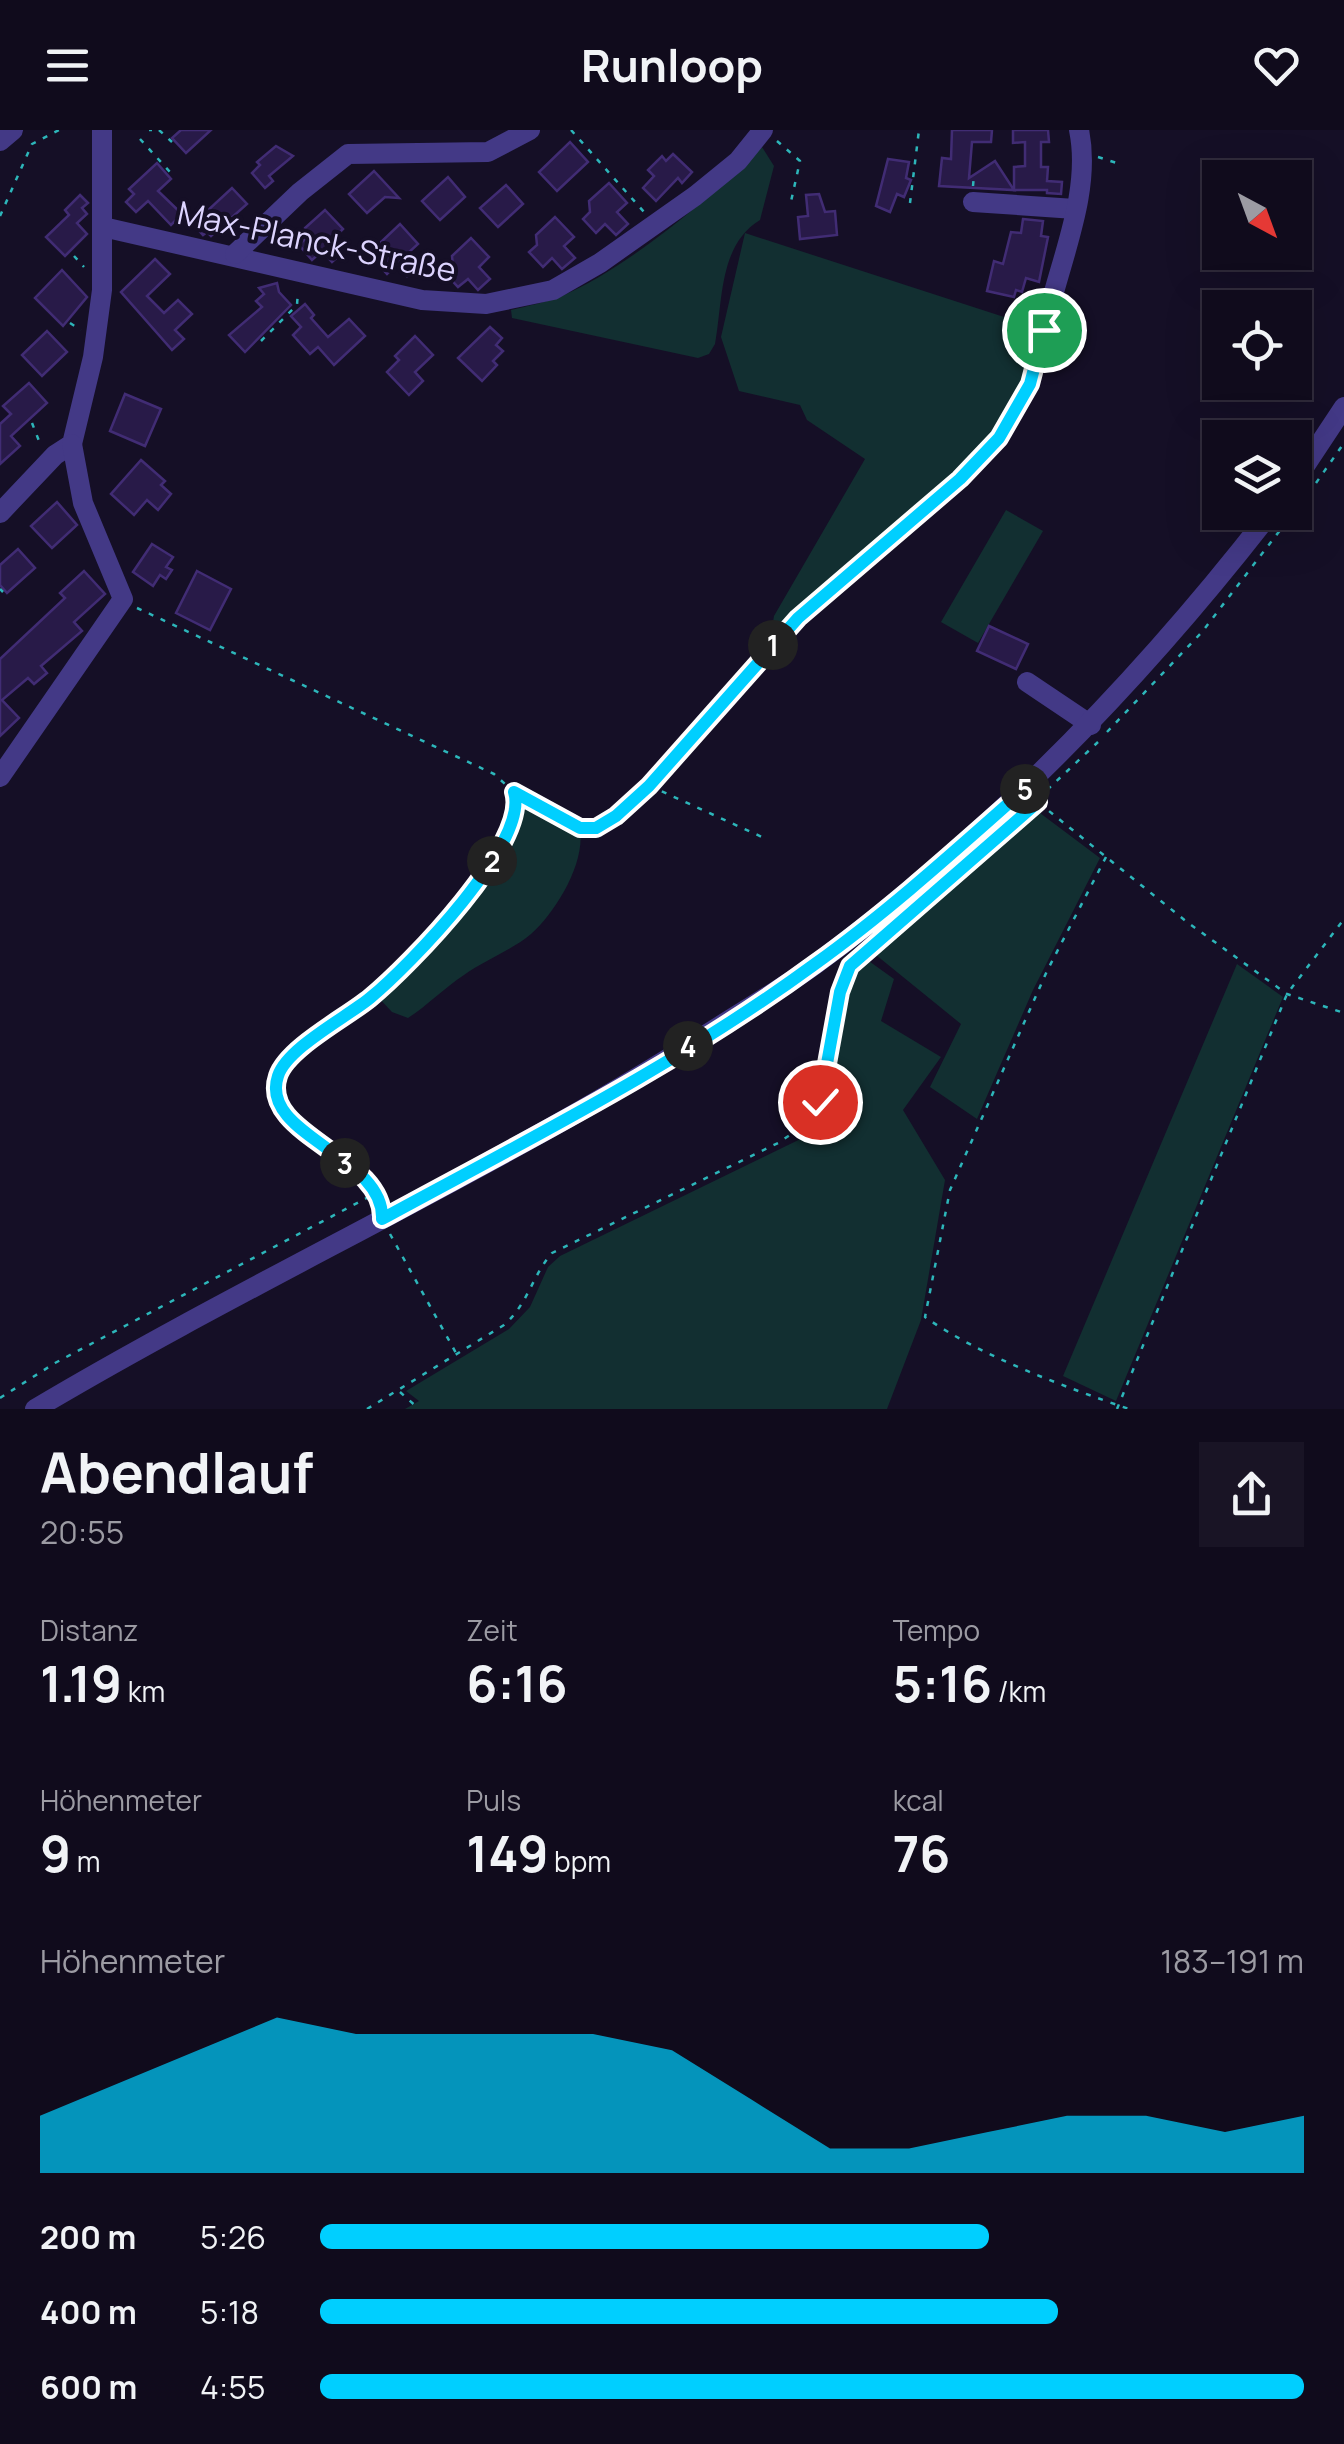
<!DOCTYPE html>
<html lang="de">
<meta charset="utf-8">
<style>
body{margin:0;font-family:Manrope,sans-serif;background:#191425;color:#f1f3f6;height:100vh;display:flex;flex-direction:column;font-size:38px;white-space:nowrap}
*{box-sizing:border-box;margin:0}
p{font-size:32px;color:#9c9ba3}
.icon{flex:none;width:55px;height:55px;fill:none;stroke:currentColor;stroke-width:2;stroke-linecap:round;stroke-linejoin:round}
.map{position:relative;height:1279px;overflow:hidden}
.details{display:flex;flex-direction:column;background:#100b1c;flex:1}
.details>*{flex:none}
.needle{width:65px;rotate:139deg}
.fabs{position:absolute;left:1202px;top:30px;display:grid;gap:20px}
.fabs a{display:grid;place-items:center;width:110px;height:110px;border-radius:0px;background:#100b1c;box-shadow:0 10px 40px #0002,0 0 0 2px #302b3b;font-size:50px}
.pin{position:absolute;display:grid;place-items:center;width:85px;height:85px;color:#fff;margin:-42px;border:5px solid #fff;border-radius:50%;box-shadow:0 2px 10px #0007}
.km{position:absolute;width:50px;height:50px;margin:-25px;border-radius:50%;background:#222;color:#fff;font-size:28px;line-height:50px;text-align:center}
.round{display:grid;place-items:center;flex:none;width:105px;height:105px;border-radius:0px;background:#191425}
.head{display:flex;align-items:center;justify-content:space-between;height:170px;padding:0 40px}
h1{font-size:55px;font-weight:700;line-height:75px}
.figures{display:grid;grid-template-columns:repeat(3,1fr);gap:15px;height:170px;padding:10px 40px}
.figures div{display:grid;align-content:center}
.figures b{font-size:50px;font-weight:700}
.figures small{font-size:28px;font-weight:400}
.figures p{font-size:28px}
.chart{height:280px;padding:20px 40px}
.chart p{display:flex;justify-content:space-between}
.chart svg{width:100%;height:180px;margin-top:10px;fill:#00cfff;opacity:.7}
ul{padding:0 40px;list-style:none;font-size:32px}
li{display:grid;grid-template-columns:160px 120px 1fr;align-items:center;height:75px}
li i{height:25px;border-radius:12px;background:#00cfff}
header{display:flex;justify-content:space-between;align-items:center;height:130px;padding:0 40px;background:#100b1c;font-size:45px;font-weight:700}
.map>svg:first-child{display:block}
.green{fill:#122f31}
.building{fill:#281a48;stroke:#412c74;stroke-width:2.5}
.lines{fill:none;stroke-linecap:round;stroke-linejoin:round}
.path{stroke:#2db6ba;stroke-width:2.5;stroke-dasharray:5 8;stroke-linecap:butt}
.minor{stroke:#433986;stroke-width:20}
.route-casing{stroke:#fff;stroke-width:20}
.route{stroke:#00cfff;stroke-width:12}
.labels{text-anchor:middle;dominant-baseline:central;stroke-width:8;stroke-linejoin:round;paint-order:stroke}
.street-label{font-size:32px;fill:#ddd4ff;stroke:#150f26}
</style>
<header><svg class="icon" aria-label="menu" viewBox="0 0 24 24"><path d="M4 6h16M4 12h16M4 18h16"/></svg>Runloop<svg class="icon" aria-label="heart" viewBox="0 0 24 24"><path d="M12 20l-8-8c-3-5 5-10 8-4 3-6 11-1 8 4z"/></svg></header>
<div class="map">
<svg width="1344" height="1279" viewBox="0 0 1344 1279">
<rect width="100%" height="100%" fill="#150f26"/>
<g class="green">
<path d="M 762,17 L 774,36 L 760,90 C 719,115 723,169 715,214 L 709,224 L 698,228 L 512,188 L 511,180 C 528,176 547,172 564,165 C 627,138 713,66 762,17 Z"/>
<polygon points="745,103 1044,200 1028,254 998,306 959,348 770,510 774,486 865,329 807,290 800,275 739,261 721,207"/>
<polygon points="1006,380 1043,401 978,513 941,492"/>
<path d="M 521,668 L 580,701 C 585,733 556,782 531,804 C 512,820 485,830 464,845 C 444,858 428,875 408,888 L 392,882 L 376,865 C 414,837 525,715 521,668 Z"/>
<polygon points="1040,683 1100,728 1033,860 977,989 930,957 961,894 876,825"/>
<polygon points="866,829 894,849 881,891 941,927 903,980 945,1050 921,1190 887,1279 405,1279 419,1271 406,1261 509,1199 530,1177 548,1137 560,1126 823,998 820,987 833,954 852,850"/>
<polygon points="1237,834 1283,867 1116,1271 1063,1246"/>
</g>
<g class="building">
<polygon points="181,0 211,0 186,23 172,8"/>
<polygon points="952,0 992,0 991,12 972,12 969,48 995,31 1014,60 939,56 942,28 951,29"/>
<polygon points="1013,0 1048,0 1049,12 1041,12 1041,37 1048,37 1047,51 1062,52 1061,64 1047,63 1047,60 1014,60 1014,37 1025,36 1025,12 1013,13"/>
<polygon points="570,12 588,32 557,61 539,42"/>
<polygon points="276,16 293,26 269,46 273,51 265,58 252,43 260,35 257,32"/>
<polygon points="673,24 692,42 682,53 678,48 656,71 643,58 654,46 648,40 662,26 666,31"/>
<polygon points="888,29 909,32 906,48 911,50 904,67 897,64 890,82 876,76"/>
<polygon points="157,33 171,49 158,61 182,84 171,95 148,71 136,82 126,72 134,64 129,59"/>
<polygon points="374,41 399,68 385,67 367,83 349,64"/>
<polygon points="448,47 465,67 440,90 422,71"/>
<polygon points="609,53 627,73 617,82 628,94 616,105 605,94 596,103 583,89 590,82 589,71"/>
<polygon points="506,55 523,74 498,97 480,78"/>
<polygon points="232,58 247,74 211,106 207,102 203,105 193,94"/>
<polygon points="819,64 825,82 835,81 837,105 800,109 798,87 808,86 806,65"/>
<polygon points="80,65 88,73 82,78 87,84 77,93 87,104 65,126 46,107 69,85 65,80"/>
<polygon points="325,80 343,99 333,109 344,121 332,132 322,121 312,130 299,115 306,108 305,98"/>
<polygon points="555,87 574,107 564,116 575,128 562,139 552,128 543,137 529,122 537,115 536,105"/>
<polygon points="1023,89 1043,91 1041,106 1048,107 1039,152 1026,148 1022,162 1016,160 1014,167 987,161 994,131 1003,134 1011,102 1021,103"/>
<polygon points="400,94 418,114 408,123 419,135 407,146 396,135 387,144 374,130 381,123 381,112"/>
<polygon points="471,108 489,127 479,137 490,149 478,160 468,149 458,157 445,143 453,136 452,126"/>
<polygon points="155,129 170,144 147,166 164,183 178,170 192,184 175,200 184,209 172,220 121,162"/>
<polygon points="62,140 87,167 63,196 35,168"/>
<polygon points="277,153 279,162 291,175 245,222 229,205 262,177 256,171 264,164 259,158"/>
<polygon points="305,174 314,185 311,188 328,207 349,189 365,206 334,235 318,217 310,224 293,205 301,197 291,186"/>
<polygon points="490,197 502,208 496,215 503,221 493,231 497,235 482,251 458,228"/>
<polygon points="47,201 67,222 42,246 22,225"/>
<polygon points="415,206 433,225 415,242 423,251 409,265 387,242 399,230 395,226"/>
<polygon points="29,253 47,273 11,306 20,316 0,334 0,294 11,284 3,276"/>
<polygon points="125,264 161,279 145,316 110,301"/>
<polygon points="141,330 165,351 161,355 171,364 158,380 147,370 134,385 111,364"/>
<polygon points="57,372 77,395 52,418 31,396"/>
<polygon points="152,414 173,427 166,437 172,440 166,449 160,445 153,456 133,442"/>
<polygon points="18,419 35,438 7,463 0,455 0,435"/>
<polygon points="84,441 105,464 74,492 82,501 41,536 47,543 34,554 28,548 2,570 19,588 0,606 0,529 65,468 60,463"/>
<polygon points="197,441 231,459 210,500 176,483"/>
<polygon points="989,496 1028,514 1016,539 977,521"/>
</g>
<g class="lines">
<g class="path">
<polyline points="149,0 152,0"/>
<polyline points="159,0 172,12"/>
<polyline points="571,0 644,82"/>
<polyline points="140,9 170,42"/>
<polyline points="777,11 800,31 790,76"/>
<polyline points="1098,27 1120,34"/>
<polyline points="973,56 974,45"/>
<polyline points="910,73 919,0"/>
<polyline points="0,86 32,14 59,0"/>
<polyline points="237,87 243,94"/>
<polyline points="74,126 84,137"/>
<polyline points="1021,168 1034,172"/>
<polyline points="70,193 81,200"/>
<polyline points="261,211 297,175 298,161"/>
<polyline points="32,293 41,316"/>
<polyline points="1316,353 1344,313"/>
<polyline points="1295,381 1308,363"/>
<polyline points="0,459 3,462"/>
<path d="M 137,478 L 494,644 L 514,662 C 530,712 408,838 369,869 C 341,892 290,914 277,948 C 269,993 356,1033 382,1068"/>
<polyline points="1107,602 1202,502 1294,382"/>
<polyline points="650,656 762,707"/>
<polyline points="514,662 580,698 596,698 616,686 649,656 798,488 960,349 999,307 1030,254 1046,192"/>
<polyline points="1039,673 1187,792 1287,864 1344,883"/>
<path d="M 1106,727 L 1047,841 L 950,1060 L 925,1187 C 980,1226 1065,1257 1129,1279"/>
<polyline points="962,740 1098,612"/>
<polyline points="390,1104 456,1223"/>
<polyline points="400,1262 419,1279"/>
<polyline points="0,1268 55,1233 376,1063"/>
<path d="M 367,1279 L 504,1195 C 528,1174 532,1146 552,1123 L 778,1013 L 805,995 L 820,972 L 840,862 L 850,836 L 953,749"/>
<polyline points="1117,1279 1287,864 1344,789"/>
</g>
<g class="minor">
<polyline points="0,11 13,0"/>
<polyline points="973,72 1075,79"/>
<polyline points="103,97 422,170 486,174 553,160 600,133 695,66 738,31 763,0"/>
<polyline points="235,124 300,62 348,24 488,22 530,0"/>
<path d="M 1050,177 C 1064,121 1091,58 1079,0"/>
<polyline points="1295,351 1344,277"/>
<polyline points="0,383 55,325 72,314 93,227 102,160 102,0"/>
<polyline points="1027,552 1091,595"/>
<polyline points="0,647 123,469 83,373 72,314"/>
<path d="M 35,1279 C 257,1147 494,1041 712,901 C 746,879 783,858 816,834 C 990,706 1139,552 1271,382"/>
</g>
</g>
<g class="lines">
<defs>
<path id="route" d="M 820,972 L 840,862 L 850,836 L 1038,672 L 1026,658 C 957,719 889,781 815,834 C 680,933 529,1009 382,1089 C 385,1026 258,1005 278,946 C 287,918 347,887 370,868 C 409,836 530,712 514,662 L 580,698 L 596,698 L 616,686 L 649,656 L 798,488 L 960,349 L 999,308 L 1030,254 L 1044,200"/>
</defs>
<use href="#route" class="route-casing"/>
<use href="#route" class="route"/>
</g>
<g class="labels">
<g class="street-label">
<text transform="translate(317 111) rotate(12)">Max-Planck-Straße</text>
</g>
</g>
</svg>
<div class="fabs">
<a><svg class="needle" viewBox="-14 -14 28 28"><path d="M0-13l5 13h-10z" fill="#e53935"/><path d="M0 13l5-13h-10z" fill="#9c9ba3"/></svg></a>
<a><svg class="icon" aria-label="locate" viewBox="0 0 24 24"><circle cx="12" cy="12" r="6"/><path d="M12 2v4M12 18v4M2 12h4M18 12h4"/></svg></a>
<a><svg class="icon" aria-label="layers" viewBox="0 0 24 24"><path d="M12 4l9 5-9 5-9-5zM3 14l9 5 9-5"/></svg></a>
</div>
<div class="pin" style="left:1044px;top:200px;background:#1e9e55"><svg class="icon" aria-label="arrive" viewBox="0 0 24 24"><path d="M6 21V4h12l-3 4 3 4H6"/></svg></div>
<div class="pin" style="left:820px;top:972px;background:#d93025"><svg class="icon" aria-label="check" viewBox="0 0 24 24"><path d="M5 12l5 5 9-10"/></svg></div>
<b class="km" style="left:773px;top:515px">1</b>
<b class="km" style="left:492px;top:731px">2</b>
<b class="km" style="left:345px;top:1033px">3</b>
<b class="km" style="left:688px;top:916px">4</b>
<b class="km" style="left:1025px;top:659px">5</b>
</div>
<section class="details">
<div class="head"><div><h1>Abendlauf</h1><p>20:55</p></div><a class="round"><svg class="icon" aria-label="share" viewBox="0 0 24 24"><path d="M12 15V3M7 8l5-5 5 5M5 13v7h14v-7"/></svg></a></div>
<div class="figures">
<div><p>Distanz</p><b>1.19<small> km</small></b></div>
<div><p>Zeit</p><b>6:16</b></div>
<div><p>Tempo</p><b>5:16<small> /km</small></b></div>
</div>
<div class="figures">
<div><p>Höhenmeter</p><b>9<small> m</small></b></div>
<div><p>Puls</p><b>149<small> bpm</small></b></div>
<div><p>kcal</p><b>76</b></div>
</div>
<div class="chart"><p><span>Höhenmeter</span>183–191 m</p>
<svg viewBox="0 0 160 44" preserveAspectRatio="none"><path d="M0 44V30L10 22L20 14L30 6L40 10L50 10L60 10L70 10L80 14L90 26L100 38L110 38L120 34L130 30L140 30L150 34L160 30V44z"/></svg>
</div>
<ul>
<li><b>200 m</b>5:26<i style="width:68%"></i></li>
<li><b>400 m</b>5:18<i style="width:75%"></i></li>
<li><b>600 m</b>4:55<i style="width:100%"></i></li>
</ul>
</section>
